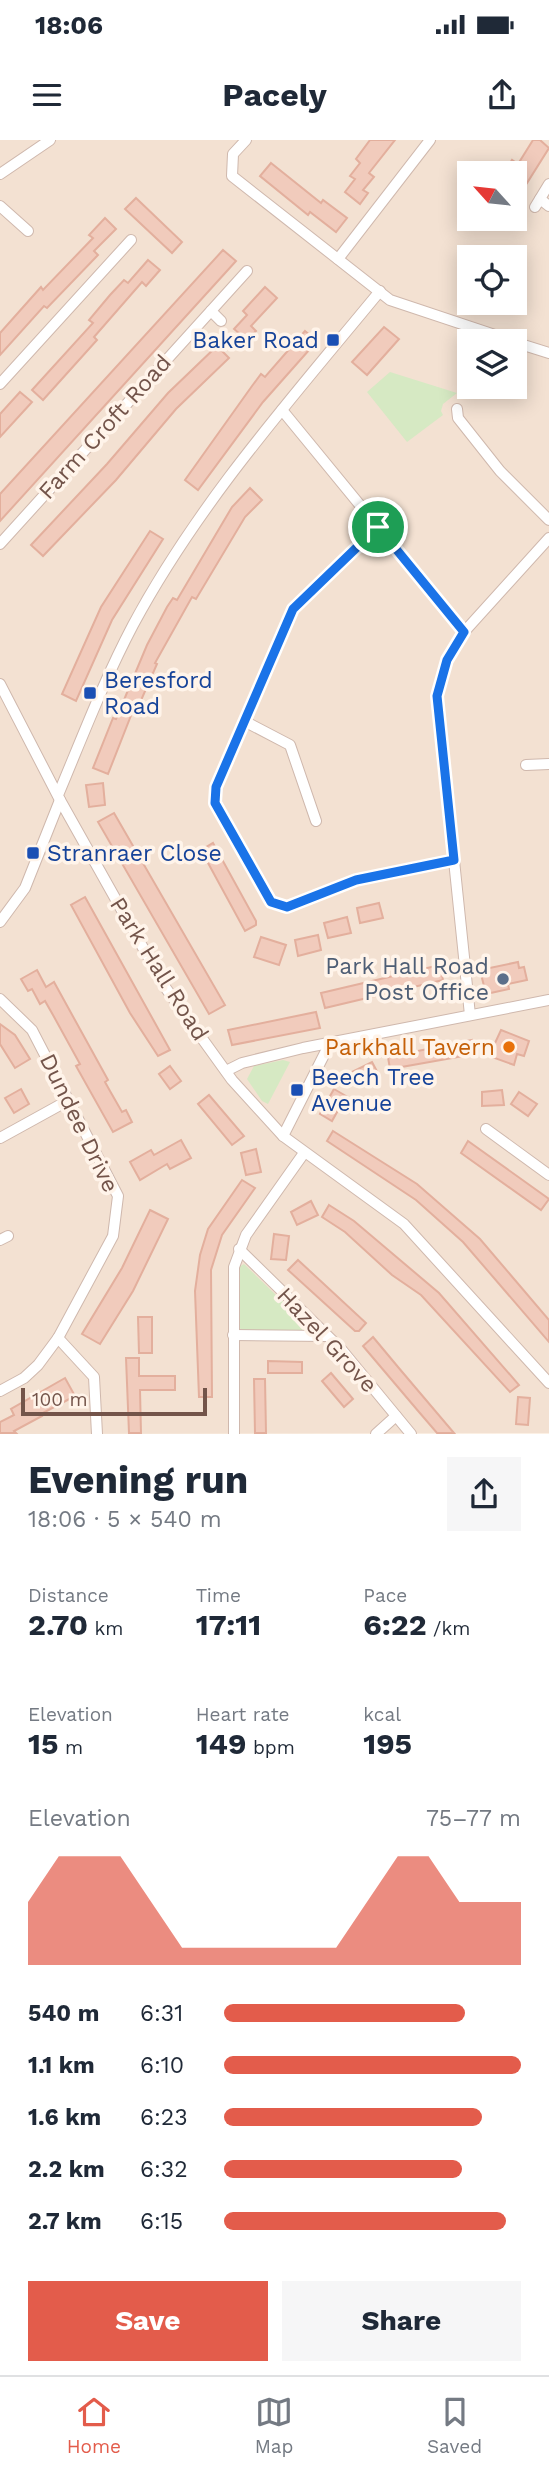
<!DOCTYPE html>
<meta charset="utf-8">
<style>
body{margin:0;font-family:"Work Sans",sans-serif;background:#f6f6f7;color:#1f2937;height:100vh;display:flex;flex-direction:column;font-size:26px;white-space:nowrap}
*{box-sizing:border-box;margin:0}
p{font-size:23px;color:#747a83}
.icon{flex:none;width:38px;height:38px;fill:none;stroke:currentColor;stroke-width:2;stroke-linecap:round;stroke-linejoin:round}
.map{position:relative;height:1294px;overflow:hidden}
.panel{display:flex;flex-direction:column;background:#fff;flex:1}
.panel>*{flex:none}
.needle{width:46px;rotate:297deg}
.fabs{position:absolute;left:457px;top:21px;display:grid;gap:14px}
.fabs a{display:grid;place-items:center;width:70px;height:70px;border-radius:0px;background:#fff;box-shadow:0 4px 18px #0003;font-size:35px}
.scale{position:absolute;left:21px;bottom:18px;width:186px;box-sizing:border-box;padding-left:7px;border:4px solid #73544a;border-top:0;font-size:19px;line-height:24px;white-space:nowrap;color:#73544a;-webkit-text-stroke:5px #fff4ea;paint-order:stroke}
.pin{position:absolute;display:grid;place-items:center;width:60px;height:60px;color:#fff;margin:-30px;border:4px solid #fff;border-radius:50%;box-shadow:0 2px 7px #0007}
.round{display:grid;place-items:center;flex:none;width:74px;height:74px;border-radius:0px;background:#f6f6f7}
.summary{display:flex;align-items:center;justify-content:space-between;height:119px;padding:0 28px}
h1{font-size:38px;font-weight:700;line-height:52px}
.figures{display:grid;grid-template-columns:repeat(3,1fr);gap:10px;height:119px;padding:7px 28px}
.figures div{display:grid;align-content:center}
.figures b{font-size:30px;font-weight:700}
.figures small{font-size:19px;font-weight:400}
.figures p{font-size:19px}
.chart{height:196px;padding:14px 28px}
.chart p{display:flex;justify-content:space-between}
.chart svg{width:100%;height:126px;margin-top:7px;fill:#e35c4b;opacity:.7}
.button{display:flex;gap:14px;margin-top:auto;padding:14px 28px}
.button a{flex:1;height:80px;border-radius:0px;background:#e35c4b;color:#fff;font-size:28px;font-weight:700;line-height:80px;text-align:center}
.button a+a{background:#f6f6f7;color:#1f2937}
ul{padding:0 28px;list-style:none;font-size:23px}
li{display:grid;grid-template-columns:112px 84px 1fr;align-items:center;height:52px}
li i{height:18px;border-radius:9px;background:#e35c4b}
.status{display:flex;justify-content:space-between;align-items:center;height:49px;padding:0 35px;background:#fff;direction:ltr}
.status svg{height:19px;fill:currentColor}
header{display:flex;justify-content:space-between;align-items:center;height:91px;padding:0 28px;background:#fff;font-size:32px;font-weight:700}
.tab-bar{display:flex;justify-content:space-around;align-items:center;height:98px;border-top:2px solid #e0e1e3;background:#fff;font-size:19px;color:#747a83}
.tab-bar a{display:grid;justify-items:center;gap:4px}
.tab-bar .current{color:#e35c4b}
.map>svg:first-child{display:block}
.residential{fill:#f3e1d2;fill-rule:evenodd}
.green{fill:#d6e9c3}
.building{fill:#f1cbbc;stroke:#e3af9d;stroke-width:2}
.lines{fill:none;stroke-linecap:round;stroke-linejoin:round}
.street-casing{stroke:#cfb8ad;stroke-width:12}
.street{stroke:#fff;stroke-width:10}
.route-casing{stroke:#fff;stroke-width:14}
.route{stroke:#1a73e8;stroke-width:9}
.transit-dot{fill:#1a4fb4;stroke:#fff4ea;stroke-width:2.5}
.service-dot{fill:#5c6f8a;stroke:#fff4ea;stroke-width:2.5}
.food-dot{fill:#e8710a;stroke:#fff4ea;stroke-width:2.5}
.labels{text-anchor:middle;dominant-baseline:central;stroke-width:7;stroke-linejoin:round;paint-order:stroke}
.transit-label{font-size:23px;fill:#164399;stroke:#fff4ea;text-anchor:start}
.street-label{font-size:23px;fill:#73544a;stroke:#fff4ea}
.service-label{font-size:23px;fill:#4e5e75;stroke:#fff4ea;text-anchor:end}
.food-label{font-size:23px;fill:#c56008;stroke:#fff4ea;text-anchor:end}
</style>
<div class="status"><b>18:06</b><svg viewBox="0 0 49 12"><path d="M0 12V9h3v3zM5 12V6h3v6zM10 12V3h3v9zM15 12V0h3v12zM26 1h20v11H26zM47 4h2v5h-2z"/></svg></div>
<header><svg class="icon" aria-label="menu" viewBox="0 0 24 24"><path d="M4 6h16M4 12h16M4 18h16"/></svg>Pacely<svg class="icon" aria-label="share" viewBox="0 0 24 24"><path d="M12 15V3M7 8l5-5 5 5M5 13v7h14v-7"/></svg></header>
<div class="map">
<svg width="549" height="1294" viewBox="0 0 549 1294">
<rect width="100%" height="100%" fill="#fcf0e4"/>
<path class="residential" d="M 0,0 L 549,0 L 549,1293 L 0,1294 ZM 469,33 L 514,33 L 514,79 L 469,79 ZM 469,117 L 514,117 L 514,163 L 469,163 ZM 469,201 L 514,201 L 514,247 L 469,247 Z"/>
<g class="green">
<polygon points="390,232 457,253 443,264 441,271 443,275 407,302 367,252"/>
<polygon points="283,920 290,922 268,964 262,961 247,939 254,926"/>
<polygon points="244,1124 307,1185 304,1192 245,1191 239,1188 239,1127"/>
</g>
<g class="building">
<polygon points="370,0 395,0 369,33 374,37 363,50 368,53 360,64 345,52 355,39 350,36 360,23 356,19"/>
<polygon points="533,0 540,0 549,8 527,43 506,29 512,20 518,24"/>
<polygon points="271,23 321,63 323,60 347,78 336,92 310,72 308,75 260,36"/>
<polygon points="136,58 182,102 172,113 125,69"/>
<polygon points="105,78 116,89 94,111 98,115 47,168 44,166 0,215 0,193 41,147 43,150 93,98 89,95"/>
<polygon points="223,110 236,121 0,381 0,354"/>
<polygon points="148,120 160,130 146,146 142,142 94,197 97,200 43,260 32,250 93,183 89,180 110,155 124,140 128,143"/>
<polygon points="265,147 277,158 251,186 256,191 247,200 234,189 247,175 243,171"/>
<polygon points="384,187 399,199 367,235 352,222"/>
<polygon points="305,191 317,201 263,262 198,350 185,340 252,246 261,234 265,237"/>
<polygon points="217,206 229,218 176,269 116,340 43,416 31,405 107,324 168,253"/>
<polygon points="20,252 32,262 0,297 0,274"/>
<polygon points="250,348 262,360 245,377 196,459 192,457 155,523 157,524 135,574 132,573 108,634 93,628 113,578 116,579 147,505 167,467 173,458 177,460 232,367"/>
<polygon points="150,391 163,399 112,480 76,561 62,554 101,467"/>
<polygon points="103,643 105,665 89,667 86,645"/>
<polygon points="114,673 225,865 209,874 98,682"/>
<polygon points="213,703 256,781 256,785 245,791 201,710"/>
<polygon points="85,757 170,910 158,916 130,873 71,765"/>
<polygon points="379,763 383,778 360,783 357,768"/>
<polygon points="347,777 351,793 328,798 324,783"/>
<polygon points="318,795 321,810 298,816 295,800"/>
<polygon points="261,797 286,805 279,825 254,817"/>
<polygon points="518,822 519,828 524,827 527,840 508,844 509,849 486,854 480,830"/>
<polygon points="440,825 443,840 325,868 321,853"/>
<polygon points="37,830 46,847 54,842 108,940 105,942 110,951 122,972 126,970 132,982 113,992 76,926 80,924 53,875 45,861 40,864 32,849 28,851 21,839"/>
<polygon points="316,872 320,888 232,905 228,890"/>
<polygon points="0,884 15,895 30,919 15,928 0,904"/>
<polygon points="501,890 529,901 524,916 517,914 514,925 489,916"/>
<polygon points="472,900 475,914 390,929 388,917"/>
<polygon points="372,922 379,935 359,945 352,932"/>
<polygon points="170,926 181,941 170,949 159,934"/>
<polygon points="21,949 29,964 14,973 5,958"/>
<polygon points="334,949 346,956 332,981 320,974"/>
<polygon points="502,950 504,965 482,966 482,952"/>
<polygon points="519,952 537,964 528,976 511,964"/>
<polygon points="209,955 244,996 232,1005 198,964"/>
<polygon points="333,991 417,1044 480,1099 549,1180 549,1202 463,1102 416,1060 327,1001"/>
<polygon points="181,1000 191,1018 170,1029 167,1024 140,1040 130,1022 151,1010 154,1015"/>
<polygon points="468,1001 549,1059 541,1070 461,1013"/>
<polygon points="256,1009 261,1032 246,1035 241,1013"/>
<polygon points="242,1040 255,1048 222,1095 211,1130 212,1257 199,1257 195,1151 200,1115 208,1089"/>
<polygon points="311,1061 318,1075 297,1085 291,1072"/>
<polygon points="329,1065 354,1081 439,1153 519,1245 510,1252 421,1155 392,1135 345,1092 322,1077"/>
<polygon points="150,1070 168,1079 133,1151 100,1204 82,1194 122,1128"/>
<polygon points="274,1094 289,1096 286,1120 271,1119"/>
<polygon points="298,1120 366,1183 359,1191 355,1191 288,1130"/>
<polygon points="138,1177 152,1177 152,1213 139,1213"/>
<polygon points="373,1197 398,1227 454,1293 437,1293 419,1272 363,1206"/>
<polygon points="126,1218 139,1218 139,1236 175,1236 175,1250 140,1250 141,1293 129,1293"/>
<polygon points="268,1221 302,1222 302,1233 268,1233"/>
<polygon points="331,1233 353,1259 344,1267 322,1241"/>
<polygon points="65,1238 75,1256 41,1274 42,1276 14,1291 16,1293 0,1293 0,1282 14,1275 11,1269"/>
<polygon points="254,1239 265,1239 266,1293 255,1293"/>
<polygon points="518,1257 530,1258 528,1285 516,1284"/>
</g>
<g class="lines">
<defs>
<g id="street">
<polyline points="246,0 233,14 232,36 390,160 513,201"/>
<polyline points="0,34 50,0"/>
<polyline points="540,59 549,66"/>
<polyline points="0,66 28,91"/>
<polyline points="535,67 549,44"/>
<polyline points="338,119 430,0"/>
<polyline points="211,171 221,181"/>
<polyline points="514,202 549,213"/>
<polyline points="0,244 131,100"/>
<polyline points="457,269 458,278 500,331 549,380"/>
<polyline points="282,270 464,492"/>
<polyline points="378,387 293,469 216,647 215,663 271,763 287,767 356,740 454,720"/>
<polyline points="0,404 247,131"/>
<polyline points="0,544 60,660 165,847 232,940 283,996 404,1084 549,1243"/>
<polyline points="244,581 290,605 316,681"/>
<polyline points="526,625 549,624"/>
<path d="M 58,655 C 82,598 104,540 133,485 C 199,362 292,258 380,151"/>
<polyline points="0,782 25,748 60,660"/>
<polyline points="0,859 32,890 118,1056 113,1096 58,1198 38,1225 24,1238 0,1251"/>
<polyline points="470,875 437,556 447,520 464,492 549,398"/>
<polyline points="226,931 242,923 303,908 549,860"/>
<polyline points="486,989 549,1035"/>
<polyline points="283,996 330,903"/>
<polyline points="0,998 69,960"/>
<polyline points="0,1100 8,1096"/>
<polyline points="239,1109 341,1209 411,1294"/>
<polyline points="233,1195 326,1196"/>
<polyline points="58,1198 94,1237 97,1294"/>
<polyline points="234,1294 234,1127 246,1095 304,1013"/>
<polyline points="376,1294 396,1276"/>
</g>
</defs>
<use href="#street" class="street-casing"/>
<use href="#street" class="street"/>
</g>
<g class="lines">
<defs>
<polygon id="route" points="378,387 464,492 447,520 437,556 454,720 356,740 287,767 271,762 215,663 216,647 293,469"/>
</defs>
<use href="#route" class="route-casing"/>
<use href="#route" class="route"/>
</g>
<g class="transit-dot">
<rect x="326" y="193" width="14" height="14" rx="3.5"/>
<rect x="83" y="546" width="14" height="14" rx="3.5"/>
<rect x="26" y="706" width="14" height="14" rx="3.5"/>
<rect x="290" y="943" width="14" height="14" rx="3.5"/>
</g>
<circle class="service-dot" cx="503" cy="839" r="7"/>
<circle class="food-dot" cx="509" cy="907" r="7"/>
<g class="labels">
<g class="transit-label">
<text x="319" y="200" text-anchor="end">Baker Road</text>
<text x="104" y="540">Beresford<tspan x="104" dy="26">Road</tspan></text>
<text x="47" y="713">Stranraer Close</text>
<text x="311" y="937">Beech Tree<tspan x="311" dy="26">Avenue</tspan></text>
</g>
<g class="street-label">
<text transform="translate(105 287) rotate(-48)">Farm Croft Road</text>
<text transform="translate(159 829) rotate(58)">Park Hall Road</text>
<text transform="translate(79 983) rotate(64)">Dundee Drive</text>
<text transform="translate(327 1200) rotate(47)">Hazel Grove</text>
</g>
<g class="service-label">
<text x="489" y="826">Park Hall Road<tspan x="489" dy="26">Post Office</tspan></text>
</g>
<g class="food-label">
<text x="495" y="907">Parkhall Tavern</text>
</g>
</g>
</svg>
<div class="fabs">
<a><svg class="needle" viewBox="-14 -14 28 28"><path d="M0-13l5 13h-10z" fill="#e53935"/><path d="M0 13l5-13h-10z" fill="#747a83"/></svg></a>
<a><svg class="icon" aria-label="locate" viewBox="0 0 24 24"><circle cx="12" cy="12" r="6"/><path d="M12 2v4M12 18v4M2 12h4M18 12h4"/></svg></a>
<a><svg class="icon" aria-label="layers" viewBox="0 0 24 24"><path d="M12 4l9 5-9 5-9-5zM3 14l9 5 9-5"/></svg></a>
</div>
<div class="scale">100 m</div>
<div class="pin" style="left:378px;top:387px;background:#1e9e55"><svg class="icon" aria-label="arrive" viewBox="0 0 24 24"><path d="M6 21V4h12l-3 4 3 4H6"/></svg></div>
</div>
<section class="panel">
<div class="summary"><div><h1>Evening run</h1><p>18:06 · 5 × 540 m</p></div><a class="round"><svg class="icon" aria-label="share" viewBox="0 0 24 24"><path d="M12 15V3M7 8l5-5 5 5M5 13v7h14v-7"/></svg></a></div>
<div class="figures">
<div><p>Distance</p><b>2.70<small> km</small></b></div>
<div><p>Time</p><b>17:11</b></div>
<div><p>Pace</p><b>6:22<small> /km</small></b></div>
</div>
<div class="figures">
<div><p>Elevation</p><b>15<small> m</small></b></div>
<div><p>Heart rate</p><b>149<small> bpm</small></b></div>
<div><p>kcal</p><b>195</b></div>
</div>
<div class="chart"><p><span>Elevation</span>75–77 m</p>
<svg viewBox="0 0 160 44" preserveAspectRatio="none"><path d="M0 44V22L10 6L20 6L30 6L40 22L50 38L60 38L70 38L80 38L90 38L100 38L110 22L120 6L130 6L140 22L150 22L160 22V44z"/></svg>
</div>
<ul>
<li><b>540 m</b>6:31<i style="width:81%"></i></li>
<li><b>1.1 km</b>6:10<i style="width:100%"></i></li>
<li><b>1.6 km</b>6:23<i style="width:87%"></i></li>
<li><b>2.2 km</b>6:32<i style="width:80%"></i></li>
<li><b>2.7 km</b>6:15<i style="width:95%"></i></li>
</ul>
<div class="button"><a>Save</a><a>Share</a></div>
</section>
<nav class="tab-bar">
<a class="current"><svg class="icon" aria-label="home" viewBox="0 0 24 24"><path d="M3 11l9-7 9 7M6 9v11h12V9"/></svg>Home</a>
<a><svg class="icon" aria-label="map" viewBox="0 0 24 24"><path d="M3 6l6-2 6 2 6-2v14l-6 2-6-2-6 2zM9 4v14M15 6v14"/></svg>Map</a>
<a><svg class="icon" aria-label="saved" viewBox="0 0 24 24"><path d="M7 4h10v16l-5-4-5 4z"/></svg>Saved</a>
</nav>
